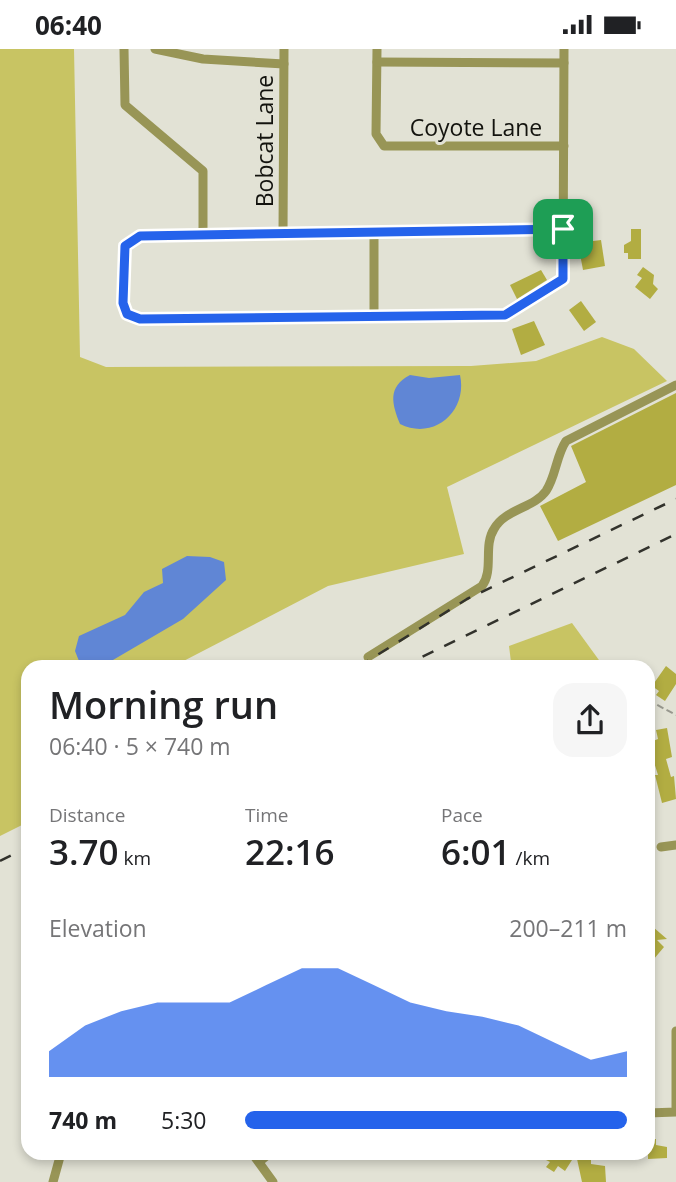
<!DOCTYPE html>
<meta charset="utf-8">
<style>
body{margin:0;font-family:"Open Sans",sans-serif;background:#f6f6f6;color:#202124;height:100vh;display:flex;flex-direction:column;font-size:26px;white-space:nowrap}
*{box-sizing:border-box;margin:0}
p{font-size:23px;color:#757577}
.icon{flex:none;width:38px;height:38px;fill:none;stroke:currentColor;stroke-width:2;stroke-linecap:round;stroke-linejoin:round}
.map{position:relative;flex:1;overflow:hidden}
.details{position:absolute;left:21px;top:611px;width:634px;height:500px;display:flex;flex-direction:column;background:#fff;border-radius:21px;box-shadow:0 4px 10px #0003}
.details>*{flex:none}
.pin{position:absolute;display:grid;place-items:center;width:60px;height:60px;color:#fff;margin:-30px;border-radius:14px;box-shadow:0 4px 10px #0006}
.round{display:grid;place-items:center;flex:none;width:74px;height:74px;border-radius:21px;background:#f6f6f6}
.overview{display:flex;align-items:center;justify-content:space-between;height:119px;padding:0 28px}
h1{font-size:38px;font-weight:600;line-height:52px}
.stats{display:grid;grid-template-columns:repeat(3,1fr);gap:10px;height:119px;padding:7px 28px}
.stats div{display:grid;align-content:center}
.stats b{font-size:35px;font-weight:600}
.stats small{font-size:19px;font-weight:400}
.stats p{font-size:19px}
.chart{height:196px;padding:14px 28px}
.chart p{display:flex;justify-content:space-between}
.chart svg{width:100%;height:126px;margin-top:7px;fill:#2563eb;opacity:.7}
ul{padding:0 28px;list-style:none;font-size:23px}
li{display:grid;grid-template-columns:112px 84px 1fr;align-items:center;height:52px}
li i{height:18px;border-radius:9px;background:#2563eb}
.status{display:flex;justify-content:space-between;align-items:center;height:49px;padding:0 35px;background:#fff;direction:ltr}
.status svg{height:19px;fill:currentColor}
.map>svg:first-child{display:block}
.green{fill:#c8c463}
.water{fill:#6086d5}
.building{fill:#b2ad42}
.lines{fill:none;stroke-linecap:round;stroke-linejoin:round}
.path{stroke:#98988e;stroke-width:2;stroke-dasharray:7 3.5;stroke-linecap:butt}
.minor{stroke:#989556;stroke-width:9}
.rail{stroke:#32322c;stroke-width:2.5;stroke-dasharray:12 12;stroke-linecap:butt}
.route-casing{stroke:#fff;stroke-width:14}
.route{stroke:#2563eb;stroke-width:9}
.labels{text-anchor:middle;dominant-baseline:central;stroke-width:6;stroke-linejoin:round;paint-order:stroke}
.street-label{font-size:23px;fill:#13130e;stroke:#e2e2d5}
</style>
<div class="status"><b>06:40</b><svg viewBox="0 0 49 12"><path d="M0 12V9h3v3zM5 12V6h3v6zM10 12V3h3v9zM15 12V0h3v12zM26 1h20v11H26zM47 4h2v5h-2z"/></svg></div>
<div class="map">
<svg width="676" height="1133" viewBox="0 0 676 1133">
<rect width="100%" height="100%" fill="#e2e2d5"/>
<g class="green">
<polygon points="0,0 74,0 80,308 106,318 471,317 536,312 602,288 634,300 667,332 447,438 464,505 328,537 172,618 28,618 28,773 0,787"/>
<polygon points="572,574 604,618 519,618 511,613 509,597"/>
</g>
<g class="water">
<path d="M 410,326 L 429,329 L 460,326 C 468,362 434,392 400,375 C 392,355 387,338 410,326 Z"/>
<polygon points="187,507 210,508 224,513 226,531 183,570 101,618 81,617 75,602 79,587 125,566 144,543 163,534 162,520"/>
</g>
<g class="building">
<polygon points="631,180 641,180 641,210 628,210 628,204 624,204 624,196 631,192"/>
<polygon points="601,191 605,217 583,221 578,194"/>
<polygon points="643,218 654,226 653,235 658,240 650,250 635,238 642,229 637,226"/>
<polygon points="541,221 547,231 517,250 510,236"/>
<polygon points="581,252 596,273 584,282 569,261"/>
<polygon points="534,272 545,296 521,306 512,280"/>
<polygon points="676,344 676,436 558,492 540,457 586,433 571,397"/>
<polygon points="666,617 676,625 676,635 665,652 656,646 659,642 652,637"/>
<polygon points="667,679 672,708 666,710 671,728 674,727 676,750 662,754 655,726 658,726 648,694 658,690 656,681"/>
<polygon points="653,878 667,890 657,891 664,898 648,917 648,883"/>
<polygon points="648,1090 656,1090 656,1096 667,1098 667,1109 648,1110"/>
<polygon points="550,1104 562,1104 572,1111 565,1122 558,1117 554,1123 546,1118 550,1113 546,1111"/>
<polygon points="577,1110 591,1110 591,1115 605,1117 606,1133 582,1133"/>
</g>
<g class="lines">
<polyline class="path" points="648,651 676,666"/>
<g class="minor">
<polyline points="124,0 125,56 203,122 203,186"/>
<polyline points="155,0 203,10 284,15"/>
<polyline points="377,0 376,85 384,97 564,97"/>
<polyline points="377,13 564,14"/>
<polyline points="563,180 140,187 125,197 123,254 127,265 140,270 505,266 563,230 564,0"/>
<polyline points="283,185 284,0"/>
<polyline points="374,267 374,183"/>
<path d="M 368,608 L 482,537 C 494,521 483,497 494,480 C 505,460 534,459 546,442 C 556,427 556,407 566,392 L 676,336"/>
<polyline points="661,798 676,796"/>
<polyline points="648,1064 676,1063 676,982"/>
<polyline points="252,1104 273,1133"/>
<polyline points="259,1113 270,1104"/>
<polyline points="53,1133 61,1104"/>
</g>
<g class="rail">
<polyline points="358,618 467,550 676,450"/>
<polyline points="401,618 676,485"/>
<polyline points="0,812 28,798"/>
</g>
</g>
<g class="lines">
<defs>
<polygon id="route" points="563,180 563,230 505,266 140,270 127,265 123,254 125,197 140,187"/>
</defs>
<use href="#route" class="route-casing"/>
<use href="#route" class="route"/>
</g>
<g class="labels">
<g class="street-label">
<text x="476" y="78">Coyote Lane</text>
<text transform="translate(264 92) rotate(-90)">Bobcat Lane</text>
</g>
</g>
</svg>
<div class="pin" style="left:563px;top:180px;background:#1e9e55"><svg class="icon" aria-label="arrive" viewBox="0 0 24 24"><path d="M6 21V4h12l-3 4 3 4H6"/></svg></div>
<section class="details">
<div class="overview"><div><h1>Morning run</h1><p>06:40 · 5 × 740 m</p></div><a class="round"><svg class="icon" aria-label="share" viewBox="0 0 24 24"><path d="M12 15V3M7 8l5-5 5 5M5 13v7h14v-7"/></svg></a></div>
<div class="stats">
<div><p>Distance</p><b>3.70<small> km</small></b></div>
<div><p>Time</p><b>22:16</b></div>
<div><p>Pace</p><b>6:01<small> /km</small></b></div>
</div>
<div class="chart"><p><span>Elevation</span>200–211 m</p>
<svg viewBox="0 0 160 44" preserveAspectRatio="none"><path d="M0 44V35L10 26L20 21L30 18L40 18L50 18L60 12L70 6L80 6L90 12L100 18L110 21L120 23L130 26L140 32L150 38L160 35V44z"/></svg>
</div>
<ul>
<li><b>740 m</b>5:30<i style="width:100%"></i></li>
</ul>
</section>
</div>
